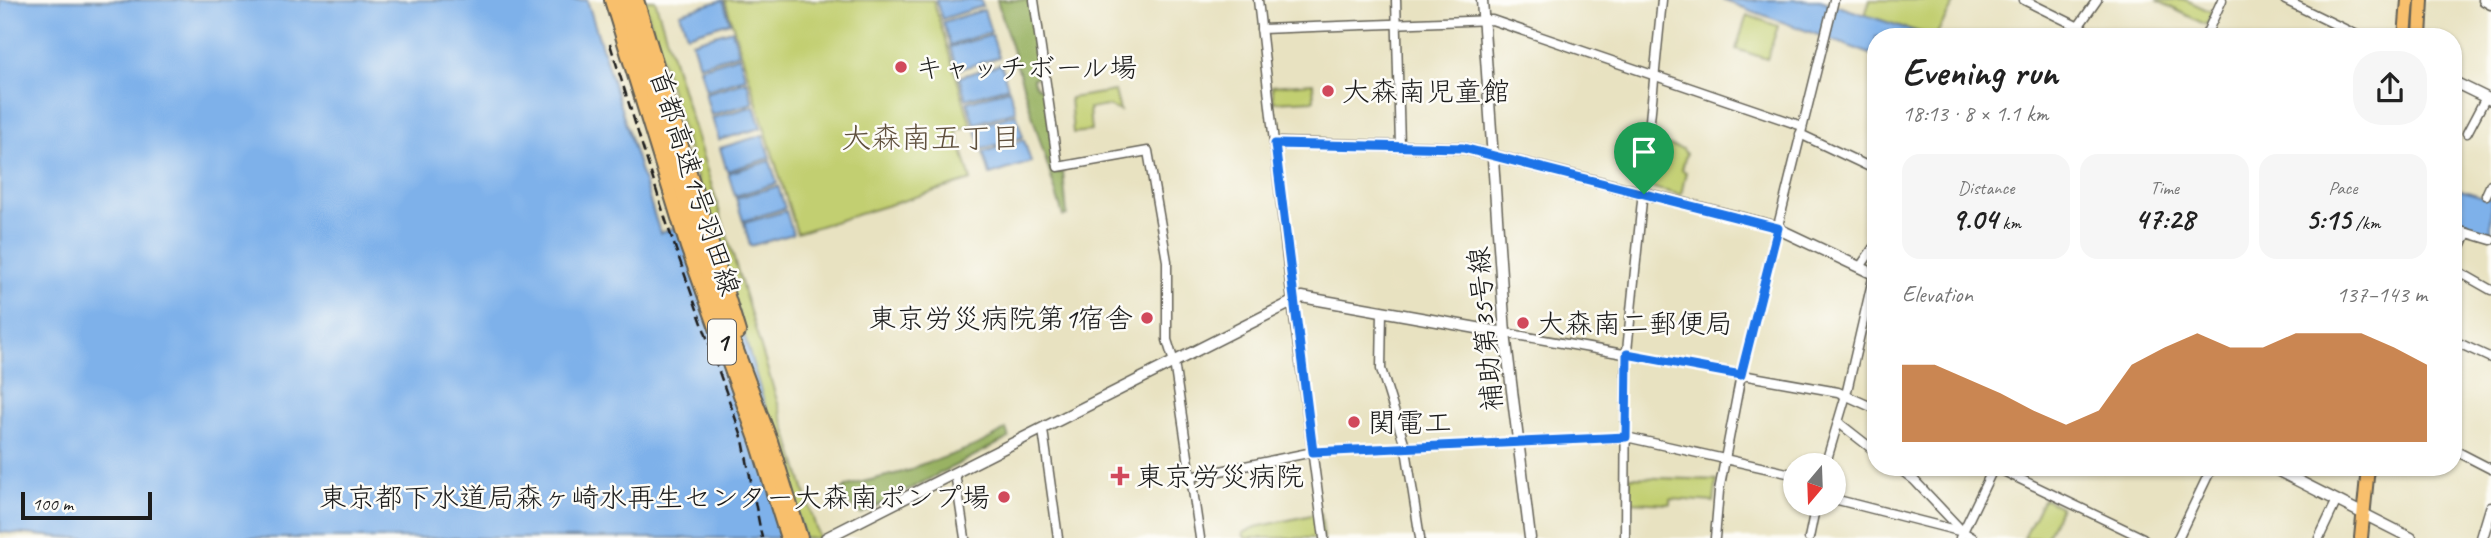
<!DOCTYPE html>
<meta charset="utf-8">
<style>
body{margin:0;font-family:Caveat,"Klee One",sans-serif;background:#f6f6f6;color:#222;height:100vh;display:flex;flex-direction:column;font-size:26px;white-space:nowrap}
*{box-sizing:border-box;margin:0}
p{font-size:23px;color:#767676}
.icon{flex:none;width:38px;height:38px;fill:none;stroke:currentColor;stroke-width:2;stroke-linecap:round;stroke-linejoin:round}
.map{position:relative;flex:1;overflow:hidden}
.details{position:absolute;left:1867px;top:28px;width:595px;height:448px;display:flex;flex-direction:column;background:#fff;border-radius:28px;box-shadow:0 2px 5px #0004}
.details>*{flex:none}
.needle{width:46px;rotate:199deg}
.buttons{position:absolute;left:1783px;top:453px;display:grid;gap:14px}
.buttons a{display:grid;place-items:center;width:63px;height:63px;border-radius:50%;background:#fff;box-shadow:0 2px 5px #0004;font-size:35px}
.scale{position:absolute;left:21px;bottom:18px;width:131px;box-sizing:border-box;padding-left:7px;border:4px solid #1c1c1c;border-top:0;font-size:19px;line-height:24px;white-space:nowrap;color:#1c1c1c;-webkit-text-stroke:5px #fdfcf7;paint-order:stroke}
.pin{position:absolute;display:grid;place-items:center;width:60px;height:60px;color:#fff;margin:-72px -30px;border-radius:50% 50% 50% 0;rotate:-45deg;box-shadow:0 0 7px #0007}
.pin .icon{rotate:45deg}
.round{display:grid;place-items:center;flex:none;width:74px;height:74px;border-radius:28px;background:#f6f6f6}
.summary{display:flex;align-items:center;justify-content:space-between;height:119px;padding:0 35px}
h1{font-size:38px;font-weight:600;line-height:52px}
.stats{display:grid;grid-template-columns:repeat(3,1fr);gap:10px;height:119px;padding:7px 35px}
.stats div{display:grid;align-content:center;border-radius:18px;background:#f6f6f6;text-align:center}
.stats b{font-size:30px;font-weight:600}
.stats small{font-size:19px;font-weight:400}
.stats p{font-size:19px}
.chart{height:196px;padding:14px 35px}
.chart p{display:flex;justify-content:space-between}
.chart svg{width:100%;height:126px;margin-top:7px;fill:#b45309;opacity:.7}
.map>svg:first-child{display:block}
.green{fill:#c2cf71;stroke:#6f7646;stroke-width:2}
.forest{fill:#99b263;stroke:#5a6740;stroke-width:2}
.water{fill:#7eb1ea;stroke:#4d6683;stroke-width:2}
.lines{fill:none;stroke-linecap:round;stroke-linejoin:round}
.minor-casing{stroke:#636156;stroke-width:11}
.tertiary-casing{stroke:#636156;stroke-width:13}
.trunk-casing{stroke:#636156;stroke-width:16}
.motorway-casing{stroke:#636156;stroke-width:18}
.minor{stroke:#fff;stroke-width:8}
.tertiary{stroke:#fff;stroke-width:10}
.trunk{stroke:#f8bf6c;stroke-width:12}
.motorway{stroke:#f8bf6c;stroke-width:14}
.rail{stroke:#1c1c1c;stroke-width:2.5;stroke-dasharray:10 5;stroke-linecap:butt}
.route-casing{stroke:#fff;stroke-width:14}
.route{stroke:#1a73e8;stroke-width:9}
.poi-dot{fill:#d1495b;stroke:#fdfcf7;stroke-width:2.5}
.labels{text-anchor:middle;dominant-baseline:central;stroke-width:5;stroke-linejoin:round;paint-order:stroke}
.shield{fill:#fdfcf7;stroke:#605f5e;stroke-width:2}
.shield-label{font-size:26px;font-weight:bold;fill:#1c1c1c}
.poi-label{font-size:28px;fill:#1c1c1c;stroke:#fdfcf7;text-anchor:start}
.street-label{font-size:28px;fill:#1c1c1c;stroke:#fdfcf7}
.neighbourhood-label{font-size:30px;fill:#5f503d;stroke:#fdfcf7}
</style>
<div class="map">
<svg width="2491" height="538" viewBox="0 0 2491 538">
<rect width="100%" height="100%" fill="#fdfcf7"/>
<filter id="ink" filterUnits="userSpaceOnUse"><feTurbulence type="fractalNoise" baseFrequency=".0143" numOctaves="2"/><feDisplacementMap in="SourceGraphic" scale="14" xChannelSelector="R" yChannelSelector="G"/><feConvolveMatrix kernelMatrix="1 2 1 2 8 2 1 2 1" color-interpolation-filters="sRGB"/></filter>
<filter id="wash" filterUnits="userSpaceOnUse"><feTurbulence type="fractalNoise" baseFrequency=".00686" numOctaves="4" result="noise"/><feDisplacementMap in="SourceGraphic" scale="28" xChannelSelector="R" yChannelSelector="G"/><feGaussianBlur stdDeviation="1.57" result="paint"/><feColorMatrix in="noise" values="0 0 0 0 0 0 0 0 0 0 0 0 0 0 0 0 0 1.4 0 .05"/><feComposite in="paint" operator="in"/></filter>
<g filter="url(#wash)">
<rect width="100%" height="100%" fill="#e8e2c1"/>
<g class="green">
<polygon points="644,0 655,0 819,538 804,538"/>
<polygon points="725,0 933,0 971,125 956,130 971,180 797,233"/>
<polygon points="1870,0 1956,0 1935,37 1865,15"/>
<polygon points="2156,0 2186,0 2212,12 2206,25"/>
<polygon points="1747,15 1778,26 1767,59 1736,49"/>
<polygon points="1313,83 1314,100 1274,102 1272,86"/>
<polygon points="1115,91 1120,111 1107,106 1089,109 1091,131 1073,133 1070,98"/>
<polygon points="1652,142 1683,149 1686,154 1682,170 1686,172 1681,195 1649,187"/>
<polygon points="1630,477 1717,480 1714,502 1670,499 1670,504 1629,502"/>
<polygon points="2044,498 2061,507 2046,538 2024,538"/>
<polygon points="1321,513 1324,538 1245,538 1243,533 1256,527"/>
</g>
<g class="forest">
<path d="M 997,0 L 1032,0 L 1043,76 L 1033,78 C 1033,85 1038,89 1045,90 L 1058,173 L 1063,172 L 1067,215 L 1063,216 Z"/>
<path d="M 1006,429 L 1009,438 L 861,514 L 839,494 L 847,486 L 911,470 C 919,463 927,463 937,460 C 960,452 986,443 1006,429 Z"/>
</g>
<g class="water">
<polygon points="0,0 587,0 660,233 709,215 804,538 72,538 0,532"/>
<polygon points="723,0 730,22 687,35 680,13"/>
<polygon points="936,0 981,0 983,6 942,19"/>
<polygon points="1722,0 1820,0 1932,37 1876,37 1876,56"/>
<polygon points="984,10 991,32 950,45 943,22"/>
<polygon points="732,30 739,53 699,65 692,42"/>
<polygon points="992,35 999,57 957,70 950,47"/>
<polygon points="739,56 746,78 706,90 700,68"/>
<polygon points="1001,64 1008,87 966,99 959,77"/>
<polygon points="747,81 753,103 711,115 705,93"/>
<polygon points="1009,89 1016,111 974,124 967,102"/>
<polygon points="754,106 761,128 719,140 712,118"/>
<polygon points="1016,114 1023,137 982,149 975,127"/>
<polygon points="763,135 770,158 727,171 720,148"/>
<polygon points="1024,140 1031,162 990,175 983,152"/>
<polygon points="770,161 777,183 735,196 728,173"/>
<polygon points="778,186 785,208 743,221 736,198"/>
<polygon points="2454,188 2491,199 2491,236 2454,225"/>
<polygon points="786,211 793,234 750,246 744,223"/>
</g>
</g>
<g filter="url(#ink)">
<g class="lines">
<defs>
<g id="minor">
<polyline points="1034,0 1058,167 1148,151 1167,261 1167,340 1174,362 1200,538"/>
<polyline points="1258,0 1292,302 1324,538"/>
<polyline points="1396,0 1400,146"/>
<polyline points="2024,0 2099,37"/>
<polyline points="2285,0 2361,37"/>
<polyline points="1261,29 1492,20 1802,126"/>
<polyline points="2071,37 2097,0"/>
<polyline points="2205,37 2222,0"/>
<polyline points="2467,133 2486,97"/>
<polyline points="1800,134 1876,170"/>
<polyline points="2486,195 2491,184"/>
<polyline points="2454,229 2491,240"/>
<polyline points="2454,262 2467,233"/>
<polyline points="1860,267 1876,244"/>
<polyline points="2454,269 2491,290"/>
<polyline points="1382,311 1381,369 1406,449 1420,538"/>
<polyline points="1505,333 1838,392 1876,409"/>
<polyline points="2454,341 2491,358"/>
<polyline points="1839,423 1876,452"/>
<polyline points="1043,430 1058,538"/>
<polyline points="2454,450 2491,469"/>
<polyline points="1825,466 1846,395 1874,274"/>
<polyline points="1897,467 1914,480 1963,532"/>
<polyline points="1995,467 2143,538"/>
<polyline points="955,473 965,538"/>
<polyline points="1191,477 1313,452 1626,437 1796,475"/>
<polyline points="1834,499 1963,532 1973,538"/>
<polyline points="1625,538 1626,361 1662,0"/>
<polyline points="1715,538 1719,491 1741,375 1834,0"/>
<polyline points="1809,538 1816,504"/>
<polyline points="1960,538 1994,467"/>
<polyline points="2178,538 2212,467"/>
<polyline points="2319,538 2337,500"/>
</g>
<g id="tertiary">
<polyline points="1482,0 1505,333 1530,538"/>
<polyline points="2484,0 2491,4"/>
<polyline points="2454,82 2491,100"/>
<polyline points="1275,143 1463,148 1770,225 1876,275"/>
<polyline points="2271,467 2411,538"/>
<polyline points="826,538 1302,297 1505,333"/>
<polyline points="2482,538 2491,508"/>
</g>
<g id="trunk">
<polyline points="2405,37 2408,0"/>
<polyline points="2420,37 2422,0"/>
<polyline points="2361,538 2368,467"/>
</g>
<g id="motorway">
<polyline points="612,0 688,247 758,442 788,538"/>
<polyline points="624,0 713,289 770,441 800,538"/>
<polyline points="636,0 738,332"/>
</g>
</defs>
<use href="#minor" class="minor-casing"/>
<use href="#tertiary" class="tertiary-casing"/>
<use href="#trunk" class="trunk-casing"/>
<use href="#motorway" class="motorway-casing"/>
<use href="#minor" class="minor"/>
<use href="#tertiary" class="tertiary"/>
<use href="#trunk" class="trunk"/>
<use href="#motorway" class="motorway"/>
<polyline class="rail" points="610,44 668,227 743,440 762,538"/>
</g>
</g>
<g class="lines" filter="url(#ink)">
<defs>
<polygon id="route" points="1275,144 1463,148 1778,228 1741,375 1627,354 1626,437 1313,452"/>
</defs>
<use href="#route" class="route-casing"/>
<use href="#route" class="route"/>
</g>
<g class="poi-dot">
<circle cx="901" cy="67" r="7"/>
<circle cx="1328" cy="91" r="7"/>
<circle cx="1147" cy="318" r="7"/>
<circle cx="1523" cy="323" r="7"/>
<circle cx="1354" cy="422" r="7"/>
<path d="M1116.5 465.5h7v7h7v7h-7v7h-7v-7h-7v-7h7z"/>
<circle cx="1004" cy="497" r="7"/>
</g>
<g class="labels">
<rect class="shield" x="708" y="319.5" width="28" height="45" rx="5"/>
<g class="shield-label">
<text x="722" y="342">1</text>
</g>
<g class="poi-label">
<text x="915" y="67">キャッチボール場</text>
<text x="1342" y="91">大森南児童館</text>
<text x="1133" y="318" text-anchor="end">東京労災病院第1宿舎</text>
<text x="1537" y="323">大森南二郵便局</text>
<text x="1368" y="422">関電工</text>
<text x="1136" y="476">東京労災病院</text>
<text x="990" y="497" text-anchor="end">東京都下水道局森ヶ崎水再生センター大森南ポンプ場</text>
</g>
<g class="street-label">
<text transform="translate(695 182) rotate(72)">首都高速1号羽田線</text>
<text transform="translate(1485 329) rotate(-95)">補助第35号線</text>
</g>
<g class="neighbourhood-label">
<text x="931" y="138">大森南五丁目</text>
</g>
</g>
</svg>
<div class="buttons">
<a><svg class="needle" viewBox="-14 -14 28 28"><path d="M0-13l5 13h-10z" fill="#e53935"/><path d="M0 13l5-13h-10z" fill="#767676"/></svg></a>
</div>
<div class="scale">100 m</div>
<div class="pin" style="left:1644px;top:194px;background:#1e9e55"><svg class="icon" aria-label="arrive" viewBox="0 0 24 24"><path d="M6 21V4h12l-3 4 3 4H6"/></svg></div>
<section class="details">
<div class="summary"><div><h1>Evening run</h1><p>18:13 · 8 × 1.1 km</p></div><a class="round"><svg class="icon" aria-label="share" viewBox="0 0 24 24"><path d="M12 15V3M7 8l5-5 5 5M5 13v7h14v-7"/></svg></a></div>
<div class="stats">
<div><p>Distance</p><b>9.04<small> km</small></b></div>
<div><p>Time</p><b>47:28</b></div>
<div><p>Pace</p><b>5:15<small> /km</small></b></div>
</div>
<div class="chart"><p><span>Elevation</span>137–143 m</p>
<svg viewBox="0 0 160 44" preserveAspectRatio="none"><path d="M0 44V17L10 17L20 22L30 27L40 33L50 38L60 33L70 17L80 11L90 6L100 11L110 11L120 6L130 6L140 6L150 11L160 17V44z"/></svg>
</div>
</section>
</div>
